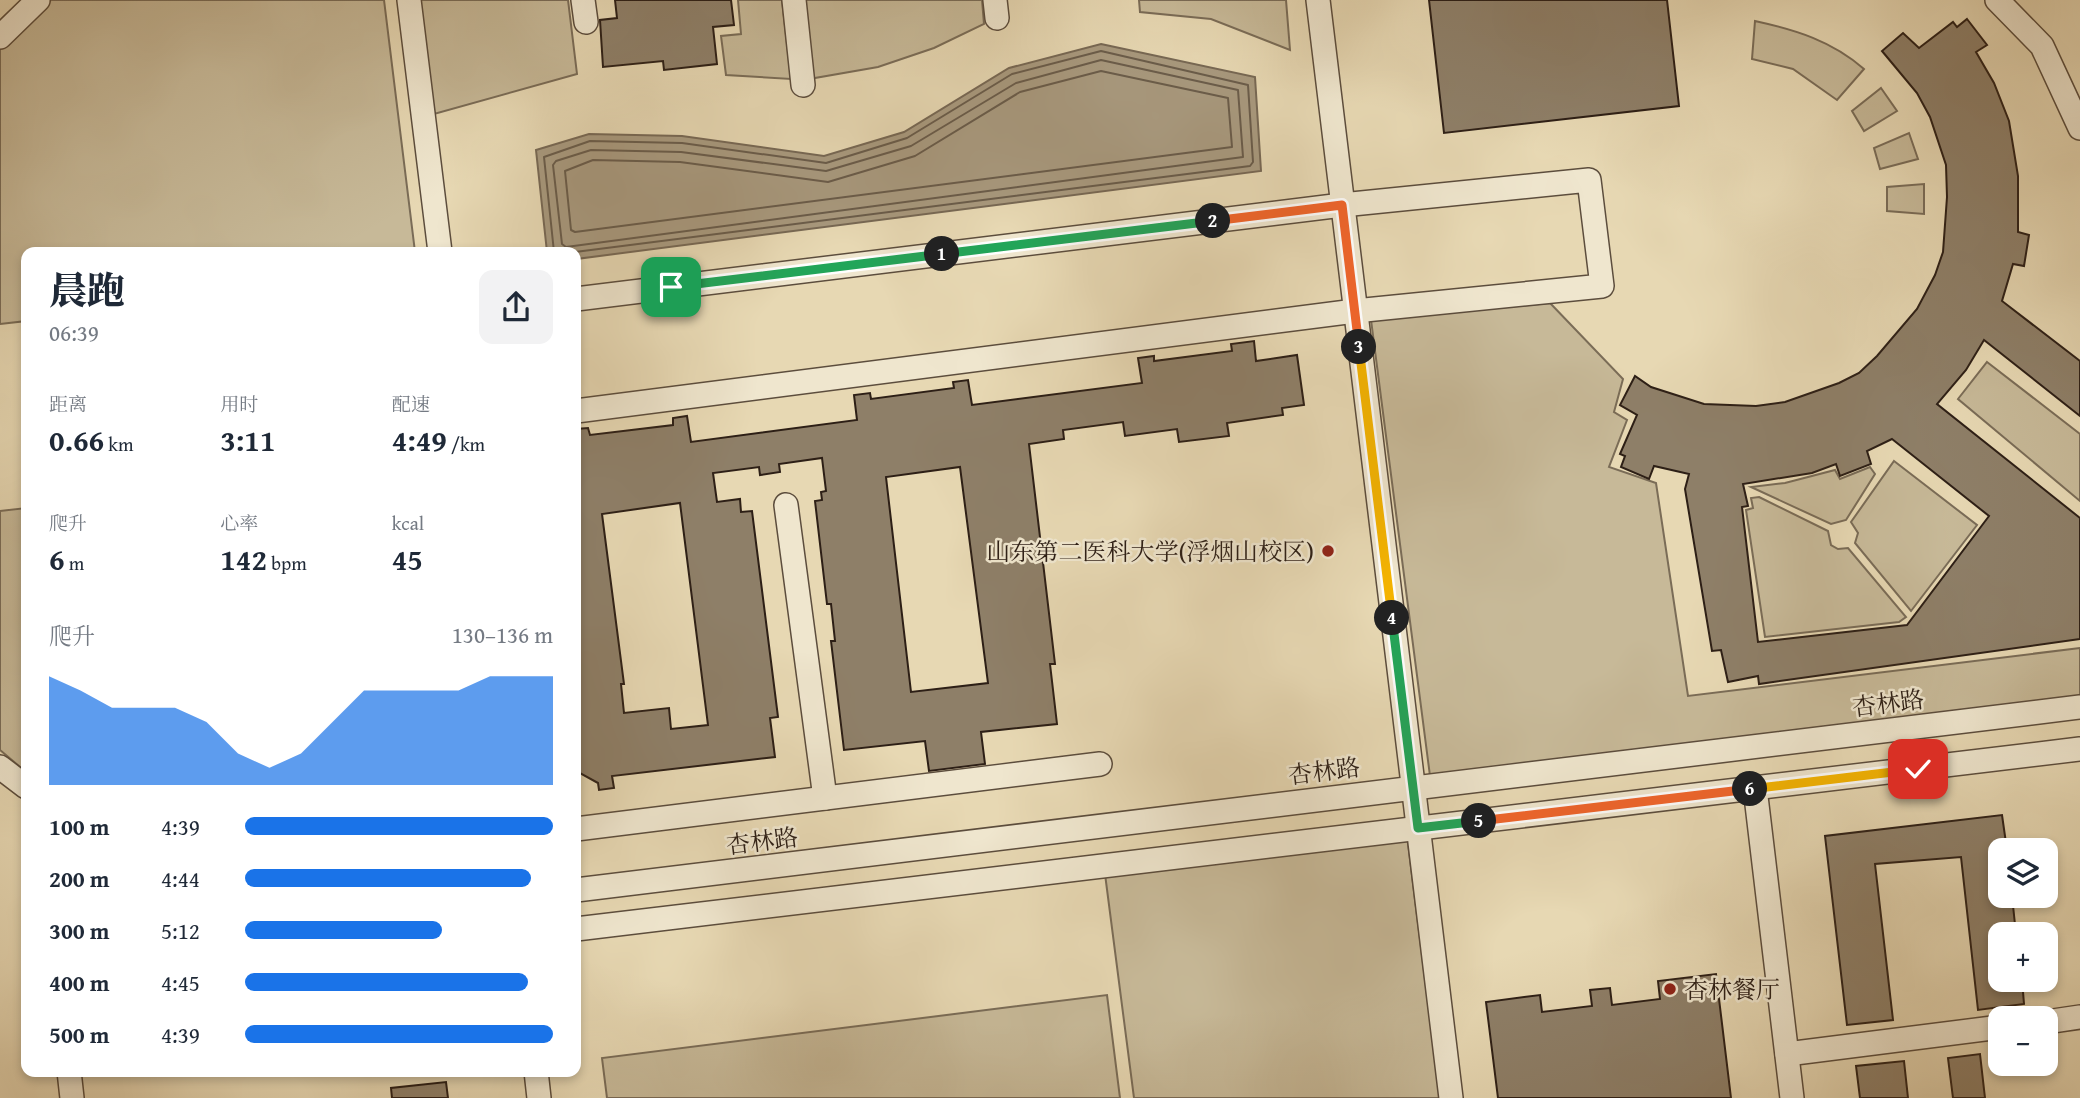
<!DOCTYPE html>
<html lang="zh">
<meta charset="utf-8">
<style>
body{margin:0;font-family:"Gentium Book Plus","Noto Serif SC",serif;background:#f2f2f3;color:#1f2937;height:100vh;display:flex;flex-direction:column;font-size:26px;white-space:nowrap}
*{box-sizing:border-box;margin:0}
p{font-size:23px;color:#747a83}
.icon{flex:none;width:38px;height:38px;fill:none;stroke:currentColor;stroke-width:2;stroke-linecap:round;stroke-linejoin:round}
.map{position:relative;flex:1;overflow:hidden}
.panel{position:absolute;left:21px;top:247px;width:560px;height:830px;display:flex;flex-direction:column;background:#fff;border-radius:14px;box-shadow:0 4px 10px #0003}
.panel>*{flex:none}
.fabs{position:absolute;left:1988px;top:838px;display:grid;gap:14px}
.fabs a{display:grid;place-items:center;width:70px;height:70px;border-radius:14px;background:#fff;box-shadow:0 4px 10px #0003;font-size:35px}
.pin{position:absolute;display:grid;place-items:center;width:60px;height:60px;color:#fff;margin:-30px;border-radius:14px;box-shadow:0 4px 10px #0006}
.km{position:absolute;width:35px;height:35px;margin:-18px;border-radius:50%;background:#222;color:#fff;font-size:19px;line-height:35px;text-align:center}
.round{display:grid;place-items:center;flex:none;width:74px;height:74px;border-radius:14px;background:#f2f2f3}
.summary{display:flex;align-items:center;justify-content:space-between;height:119px;padding:0 28px}
h1{font-size:38px;font-weight:800;line-height:52px}
.stats{display:grid;grid-template-columns:repeat(3,1fr);gap:10px;height:119px;padding:7px 28px}
.stats div{display:grid;align-content:center}
.stats b{font-size:30px;font-weight:800}
.stats small{font-size:19px;font-weight:400}
.stats p{font-size:19px}
.chart{height:196px;padding:14px 28px}
.chart p{display:flex;justify-content:space-between}
.chart svg{width:100%;height:126px;margin-top:7px;fill:#1a73e8;opacity:.7}
ul{padding:0 28px;list-style:none;font-size:23px}
li{display:grid;grid-template-columns:112px 84px 1fr;align-items:center;height:52px}
li i{height:18px;border-radius:9px;background:#1a73e8}
.map>svg:first-child{display:block}
.green{fill:#c7b998;stroke:#7a6c57;stroke-width:2}
.water{fill:#a8997e;stroke:#776854;stroke-width:2}
.lines{fill:none;stroke-linecap:round;stroke-linejoin:round}
.shore{stroke:#6a5c4a;stroke-width:2}
.building{fill:#8e7f68;stroke:#2d1f16;stroke-width:2;fill-rule:evenodd}
.minor-casing{stroke:#5c4d3d;stroke-width:26}
.minor{stroke:#efe6ce;stroke-width:23}
.split-1-casing{stroke:#fff;stroke-width:14}
.split-2-casing{stroke:#fff;stroke-width:14}
.split-3-casing{stroke:#fff;stroke-width:14}
.split-4-casing{stroke:#fff;stroke-width:14}
.split-5-casing{stroke:#fff;stroke-width:14}
.split-6-casing{stroke:#fff;stroke-width:14}
.split-7-casing{stroke:#fff;stroke-width:14}
.split-1{stroke:#22a559;stroke-width:9}
.split-2{stroke:#22a559;stroke-width:9}
.split-3{stroke:#f0652b;stroke-width:9}
.split-4{stroke:#f5b400;stroke-width:9}
.split-5{stroke:#22a559;stroke-width:9}
.split-6{stroke:#f0652b;stroke-width:9}
.split-7{stroke:#f5b400;stroke-width:9}
.poi-dot{fill:#8f2418;stroke:#efe6ce;stroke-width:2.5}
.labels{text-anchor:middle;dominant-baseline:central;stroke-width:5;stroke-linejoin:round;paint-order:stroke}
.poi-label{font-size:24px;fill:#2d1f16;stroke:#efe6ce;text-anchor:end}
.street-label{font-size:24px;fill:#2d1f16;stroke:#efe6ce}
</style>
<div class="map">
<svg width="2080" height="1098" viewBox="0 0 2080 1098">
<rect width="100%" height="100%" fill="#e7d8b3"/>
<filter id="stains"><feTurbulence type="fractalNoise" baseFrequency=".00286" numOctaves="4"/><feColorMatrix values="0 0 0 0 .2 0 0 0 0 .09 0 0 0 0 .02 0 0 0 .5 -.17"/></filter>
<radialGradient id="worn" r=".72"><stop offset=".6" stop-color="#630" stop-opacity="0"/><stop offset="1" stop-color="#630" stop-opacity=".3"/></radialGradient>
<g class="green">
<polygon points="51,0 384,0 415,252 26,252 26,321 0,324 0,49"/>
<polygon points="420,0 568,0 577,74 434,114"/>
<polygon points="738,0 782,0 791,79 726,75 721,36 741,34"/>
<polygon points="801,0 982,0 984,24 934,48 878,67 809,79"/>
<polygon points="1139,0 1286,0 1290,50 1211,19 1140,12"/>
<path d="M 1755,21 C 1796,30 1832,41 1864,69 L 1837,100 L 1793,69 L 1752,59 Z"/>
<polygon points="1881,88 1897,111 1864,131 1852,111"/>
<polygon points="1909,133 1918,159 1880,169 1874,148"/>
<polygon points="1924,184 1924,214 1887,211 1887,187"/>
<polygon points="1550,303 1623,379 1614,412 1627,420 1609,467 1656,483 1688,696 2080,648 2080,700 1430,776 1371,320"/>
<polygon points="1987,362 2080,434 2080,501 1958,399"/>
<polygon points="1894,461 1977,525 1911,611 1855,543 1858,533 1851,522"/>
<polygon points="1870,467 1875,474 1846,520 1831,524 1751,487 1785,483 1835,470 1840,479"/>
<polygon points="1759,497 1828,531 1831,545 1838,549 1848,548 1906,617 1899,622 1765,637 1746,510 1753,508 1751,498"/>
<polygon points="26,508 26,772 0,750 0,511"/>
<polygon points="1407,836 1440,1098 1134,1098 1105,874"/>
<polygon points="1107,995 1120,1098 607,1098 602,1058"/>
</g>
<polygon class="water" points="1101,44 1255,77 1261,171 576,259 576,252 547,252 536,150 589,134 682,136 824,156 904,132 1009,68"/>
<g class="lines">
<g class="shore">
<polygon points="1101,60 1238,90 1243,157 566,247 562,244 553,165 556,161 591,150 681,152 826,171 911,146 1016,83"/>
<polygon points="1101,71 1228,98 1232,147 575,232 571,230 565,171 593,160 680,162 828,182 915,156 1020,92"/>
<polyline points="554,252 544,157 590,141 682,143 826,163 907,138 1012,74 1101,51 1248,85 1253,162 1250,166 575,252"/>
</g>
</g>
<g class="building">
<polygon points="615,0 731,0 734,25 713,27 717,64 664,70 663,61 603,67 600,20 617,18"/>
<polygon points="1429,0 1667,0 1679,106 1444,133"/>
<path d="M 1967,19 L 1987,45 L 1976,52 L 1994,83 L 2009,121 L 2018,176 L 2018,232 L 2029,235 L 2024,266 L 2013,264 L 2002,301 L 2080,361 L 2080,416 L 1984,340 L 1966,370 L 1937,404 L 2080,518 L 2080,639 L 1759,684 L 1758,676 L 1728,682 L 1721,650 L 1712,651 L 1685,489 L 1689,474 L 1654,466 L 1649,479 L 1621,467 L 1625,456 L 1620,454 L 1637,415 L 1620,405 L 1635,376 L 1651,387 L 1704,404 L 1756,406 L 1785,402 L 1839,383 L 1859,373 L 1877,356 L 1917,309 L 1935,275 L 1943,252 L 1947,197 L 1946,165 L 1930,117 L 1917,93 L 1882,51 L 1903,33 L 1919,48 L 1953,22 L 1957,27 ZM 1892,439 L 1989,516 L 1907,625 L 1758,642 L 1742,507 L 1748,506 L 1743,484 L 1812,473 L 1836,464 L 1840,476 L 1871,464 L 1867,451 Z"/>
<path d="M 1254,341 L 1256,361 L 1297,355 L 1304,405 L 1282,408 L 1283,415 L 1227,423 L 1229,436 L 1179,442 L 1177,429 L 1125,436 L 1123,422 L 1063,430 L 1064,439 L 1029,444 L 1055,664 L 1050,664 L 1057,724 L 981,732 L 985,764 L 929,771 L 925,741 L 844,750 L 831,641 L 835,641 L 831,604 L 827,604 L 815,501 L 822,500 L 821,492 L 826,491 L 822,458 L 779,464 L 780,472 L 760,475 L 759,467 L 713,473 L 717,502 L 740,499 L 741,512 L 752,511 L 778,717 L 770,718 L 775,757 L 612,776 L 614,788 L 599,790 L 598,783 L 576,771 L 576,457 L 578,456 L 576,429 L 588,428 L 590,435 L 673,425 L 673,418 L 687,416 L 691,442 L 857,420 L 854,395 L 870,393 L 871,399 L 954,388 L 953,382 L 968,380 L 972,405 L 1142,383 L 1138,358 L 1154,356 L 1154,361 L 1232,351 L 1231,344 ZM 960,467 L 988,683 L 911,692 L 886,477 ZM 680,503 L 708,725 L 671,729 L 669,708 L 624,713 L 621,684 L 624,684 L 602,514 Z"/>
<polygon points="2002,815 2007,850 2000,850 2000,896 2012,896 2016,934 2000,934 2000,980 2022,980 2024,1004 1978,1010 1961,857 1875,864 1893,1020 1847,1025 1825,836"/>
<polygon points="1716,974 1731,1098 1498,1098 1486,1002 1540,995 1542,1012 1592,1006 1590,990 1610,988 1612,1005 1660,999 1658,981"/>
<polygon points="1980,1054 1985,1098 1953,1098 1948,1058"/>
<polygon points="1904,1061 1908,1098 1860,1098 1856,1066"/>
<polygon points="446,1082 448,1098 392,1098 391,1088"/>
</g>
<g class="lines">
<defs>
<g id="minor">
<polyline points="409,0 440,252"/>
<polyline points="583,0 586,22"/>
<polyline points="794,0 803,85"/>
<polyline points="995,0 997,18"/>
<polyline points="1318,0 1451,1098"/>
<polyline points="1997,0 2042,46 2080,128"/>
<polyline points="0,37 38,0"/>
<polyline points="576,299 1342,205 1589,180 1602,286 1355,311 576,411"/>
<polyline points="786,505 825,798"/>
<polyline points="0,767 26,787"/>
<polyline points="1755,788 1792,1098"/>
<polyline points="576,829 1100,764"/>
<polyline points="576,890 2080,707"/>
<polyline points="576,929 2080,749"/>
<polyline points="2046,1022 2080,1017"/>
<polyline points="1787,1054 2000,1027"/>
<polyline points="69,1071 72,1098"/>
<polyline points="536,1071 539,1098"/>
</g>
</defs>
<use href="#minor" class="minor-casing"/>
<use href="#minor" class="minor"/>
</g>
<g class="lines">
<defs>
<polyline id="split-1" points="671,287 942,254"/>
<polyline id="split-2" points="942,254 1213,221"/>
<polyline id="split-3" points="1213,221 1342,205 1359,347"/>
<polyline id="split-4" points="1359,347 1392,618"/>
<polyline id="split-5" points="1392,618 1418,828 1479,821"/>
<polyline id="split-6" points="1479,821 1750,789"/>
<polyline id="split-7" points="1750,789 1918,769"/>
</defs>
<use href="#split-1" class="split-1-casing"/>
<use href="#split-2" class="split-2-casing"/>
<use href="#split-3" class="split-3-casing"/>
<use href="#split-4" class="split-4-casing"/>
<use href="#split-5" class="split-5-casing"/>
<use href="#split-6" class="split-6-casing"/>
<use href="#split-7" class="split-7-casing"/>
<use href="#split-1" class="split-1"/>
<use href="#split-2" class="split-2"/>
<use href="#split-3" class="split-3"/>
<use href="#split-4" class="split-4"/>
<use href="#split-5" class="split-5"/>
<use href="#split-6" class="split-6"/>
<use href="#split-7" class="split-7"/>
</g>
<g class="poi-dot">
<circle cx="1328" cy="551" r="7"/>
<circle cx="1670" cy="989" r="7"/>
</g>
<g class="labels">
<g class="poi-label">
<text x="1314" y="551">山东第二医科大学(浮烟山校区)</text>
<text x="1684" y="989" text-anchor="start">杏林餐厅</text>
</g>
<g class="street-label">
<text transform="translate(1888 703) rotate(-7)">杏林路</text>
<text transform="translate(1324 771) rotate(-7)">杏林路</text>
<text transform="translate(762 841) rotate(-7)">杏林路</text>
</g>
</g>
<rect width="100%" height="100%" filter="url(#stains)"/>
<rect width="100%" height="100%" fill="url(#worn)"/>
</svg>
<div class="fabs">
<a><svg class="icon" aria-label="layers" viewBox="0 0 24 24"><path d="M12 4l9 5-9 5-9-5zM3 14l9 5 9-5"/></svg></a>
<a>+</a>
<a>−</a>
</div>
<div class="pin" style="left:671px;top:287px;background:#1e9e55"><svg class="icon" aria-label="arrive" viewBox="0 0 24 24"><path d="M6 21V4h12l-3 4 3 4H6"/></svg></div>
<div class="pin" style="left:1918px;top:769px;background:#d93025"><svg class="icon" aria-label="check" viewBox="0 0 24 24"><path d="M5 12l5 5 9-10"/></svg></div>
<b class="km" style="left:942px;top:254px">1</b>
<b class="km" style="left:1213px;top:221px">2</b>
<b class="km" style="left:1359px;top:347px">3</b>
<b class="km" style="left:1392px;top:618px">4</b>
<b class="km" style="left:1479px;top:821px">5</b>
<b class="km" style="left:1750px;top:789px">6</b>
<section class="panel">
<div class="summary"><div><h1>晨跑</h1><p>06:39</p></div><a class="round"><svg class="icon" aria-label="share" viewBox="0 0 24 24"><path d="M12 15V3M7 8l5-5 5 5M5 13v7h14v-7"/></svg></a></div>
<div class="stats">
<div><p>距离</p><b>0.66<small> km</small></b></div>
<div><p>用时</p><b>3:11</b></div>
<div><p>配速</p><b>4:49<small> /km</small></b></div>
</div>
<div class="stats">
<div><p>爬升</p><b>6<small> m</small></b></div>
<div><p>心率</p><b>142<small> bpm</small></b></div>
<div><p>kcal</p><b>45</b></div>
</div>
<div class="chart"><p><span>爬升</span>130–136 m</p>
<svg viewBox="0 0 160 44" preserveAspectRatio="none"><path d="M0 44V6L10 11L20 17L30 17L40 17L50 22L60 33L70 38L80 33L90 22L100 11L110 11L120 11L130 11L140 6L150 6L160 6V44z"/></svg>
</div>
<ul>
<li><b>100 m</b>4:39<i style="width:100%"></i></li>
<li><b>200 m</b>4:44<i style="width:93%"></i></li>
<li><b>300 m</b>5:12<i style="width:64%"></i></li>
<li><b>400 m</b>4:45<i style="width:92%"></i></li>
<li><b>500 m</b>4:39<i style="width:100%"></i></li>
</ul>
</section>
</div>
